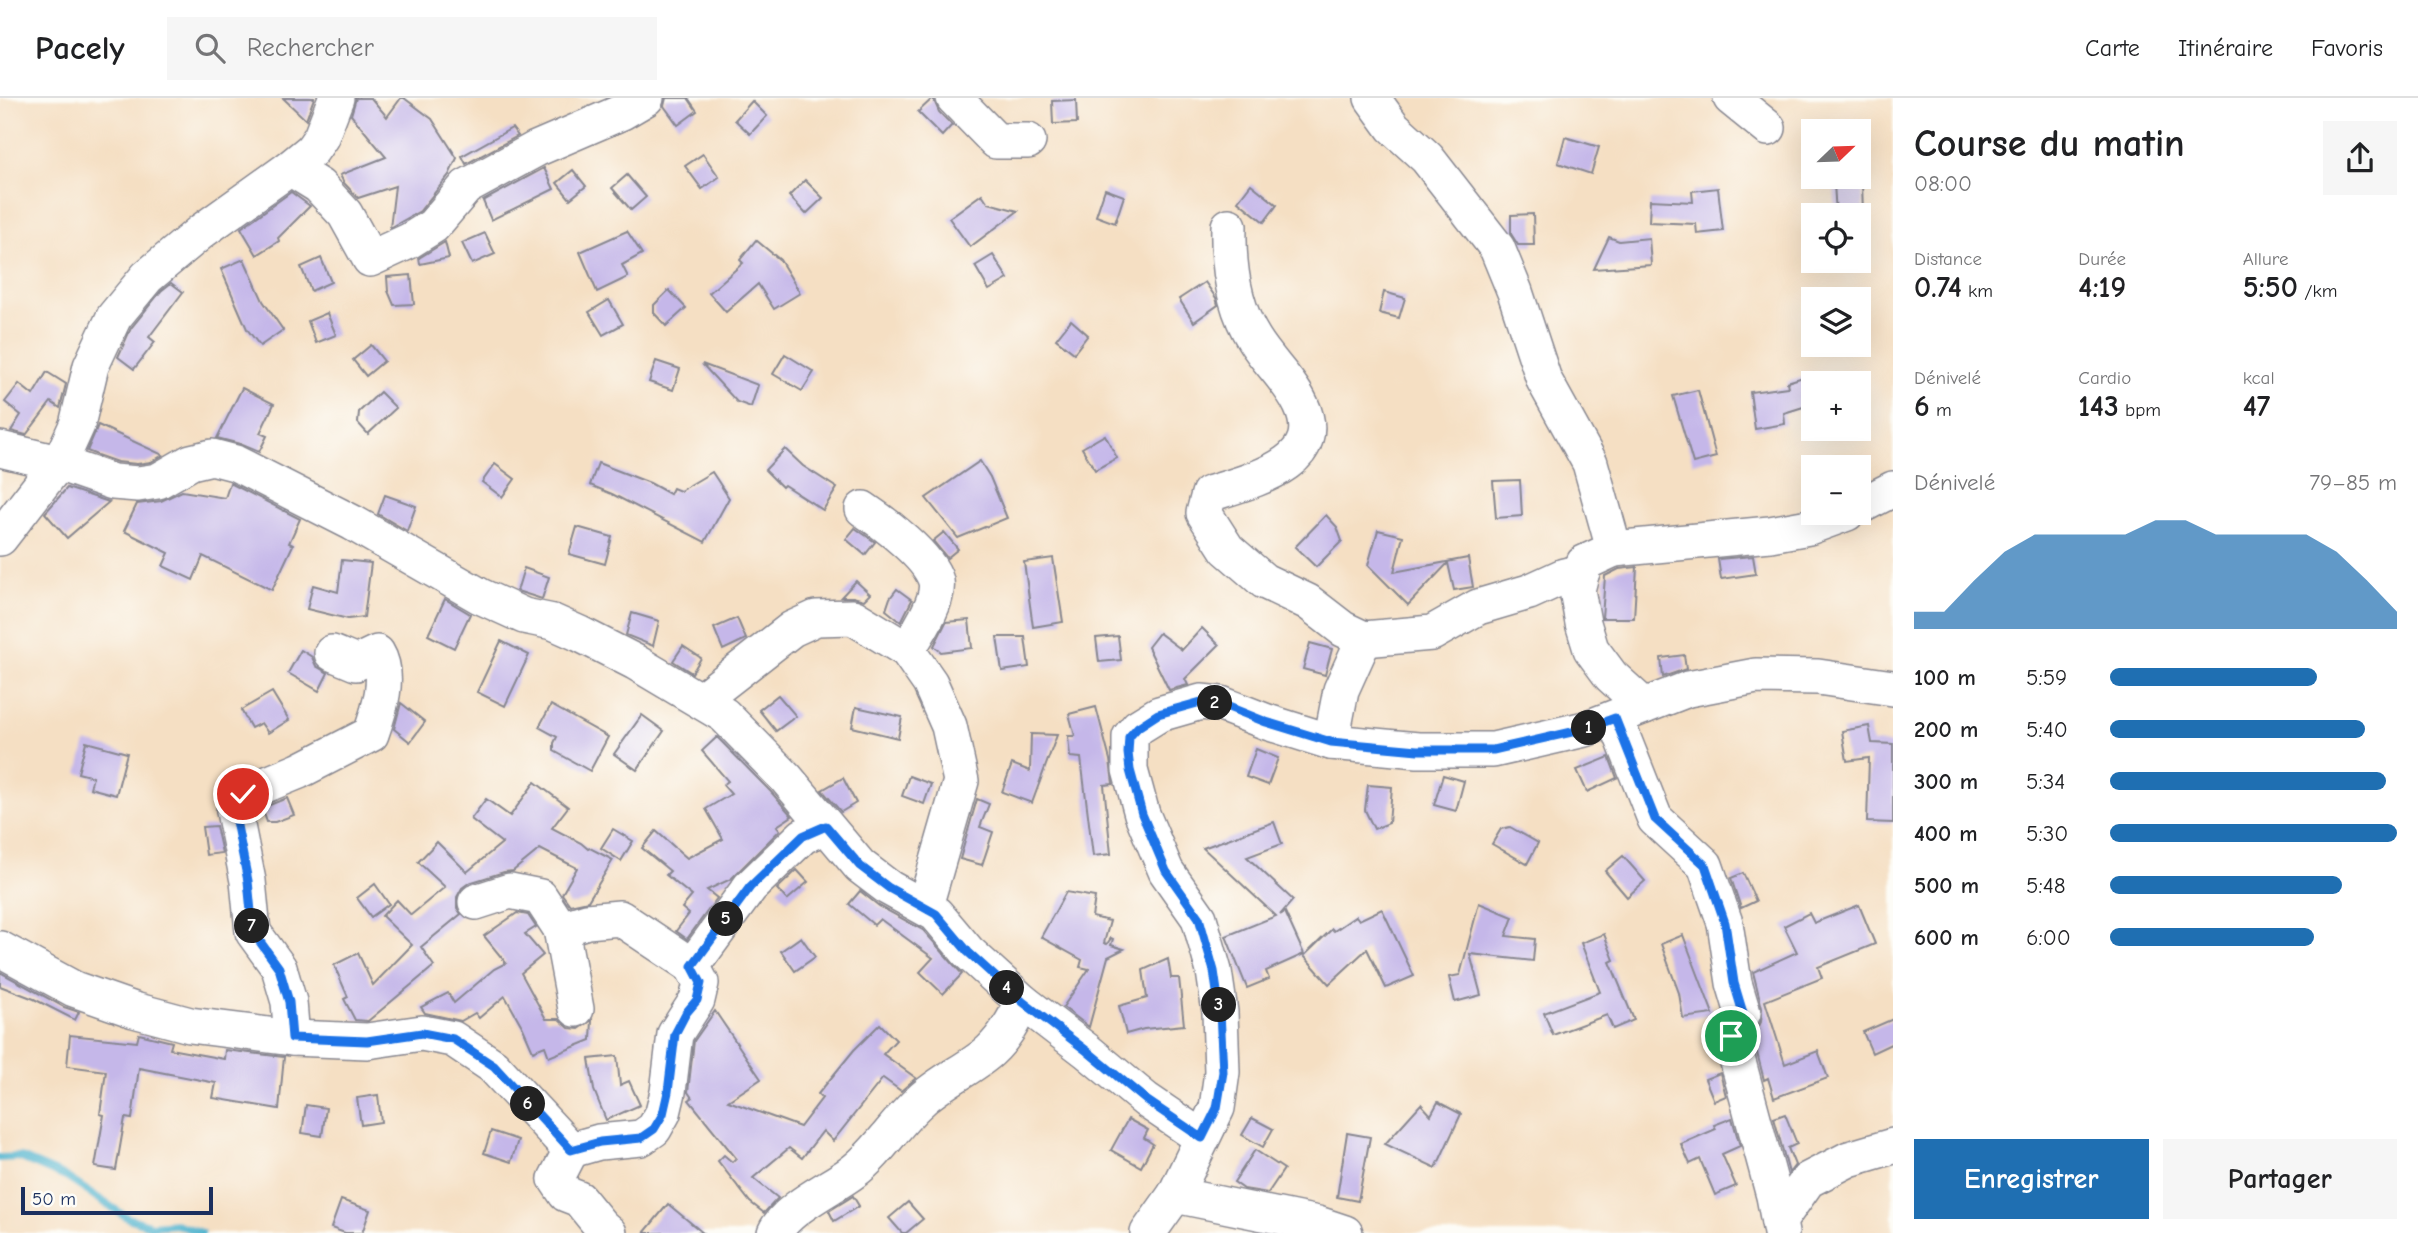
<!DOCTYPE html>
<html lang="fr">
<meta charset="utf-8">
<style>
body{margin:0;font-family:"Comic Neue",sans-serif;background:#f6f6f6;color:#202124;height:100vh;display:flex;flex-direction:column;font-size:26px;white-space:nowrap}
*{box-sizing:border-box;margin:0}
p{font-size:23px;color:#757577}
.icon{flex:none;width:38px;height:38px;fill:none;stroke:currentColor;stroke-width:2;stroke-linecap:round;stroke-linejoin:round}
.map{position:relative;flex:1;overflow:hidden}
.drawer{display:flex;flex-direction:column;background:#fff;width:525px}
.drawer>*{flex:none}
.needle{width:46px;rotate:67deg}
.fabs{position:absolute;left:1801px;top:21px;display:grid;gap:14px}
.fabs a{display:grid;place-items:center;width:70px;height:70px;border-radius:0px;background:#fff;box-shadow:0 7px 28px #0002;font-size:35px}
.scale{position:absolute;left:21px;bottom:18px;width:192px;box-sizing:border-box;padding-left:7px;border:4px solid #1b2f5e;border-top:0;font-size:19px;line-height:24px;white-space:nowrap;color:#1b2f5e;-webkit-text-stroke:5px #fdfcf7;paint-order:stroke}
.pin{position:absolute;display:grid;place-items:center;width:60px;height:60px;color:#fff;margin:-30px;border:4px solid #fff;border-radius:50%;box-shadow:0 2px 7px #0007}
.km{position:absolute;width:35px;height:35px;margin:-18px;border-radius:50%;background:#222;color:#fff;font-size:19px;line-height:35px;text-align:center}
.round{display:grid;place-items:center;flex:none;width:74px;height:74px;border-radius:0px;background:#f6f6f6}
.head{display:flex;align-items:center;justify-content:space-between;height:119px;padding:0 21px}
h1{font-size:38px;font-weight:700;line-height:52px}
.figures{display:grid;grid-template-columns:repeat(3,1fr);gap:10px;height:119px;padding:7px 21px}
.figures div{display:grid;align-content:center}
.figures b{font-size:30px;font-weight:700}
.figures small{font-size:19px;font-weight:400}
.figures p{font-size:19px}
.chart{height:196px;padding:14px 21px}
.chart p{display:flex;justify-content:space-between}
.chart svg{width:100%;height:126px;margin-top:7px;fill:#1f6fb2;opacity:.7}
.action{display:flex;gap:14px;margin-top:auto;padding:14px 21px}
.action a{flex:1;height:80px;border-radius:0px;background:#1f6fb2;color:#fff;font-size:28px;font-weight:700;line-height:80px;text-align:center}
.action a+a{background:#f6f6f6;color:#202124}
ul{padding:0 21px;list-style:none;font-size:23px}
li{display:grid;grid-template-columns:112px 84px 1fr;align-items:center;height:52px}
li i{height:18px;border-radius:9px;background:#1f6fb2}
header{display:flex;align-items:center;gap:42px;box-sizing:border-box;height:98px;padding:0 35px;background:#fff;border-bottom:2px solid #e0e0e0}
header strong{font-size:33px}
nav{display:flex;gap:38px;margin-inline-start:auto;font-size:24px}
.search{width:490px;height:63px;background:#f6f6f6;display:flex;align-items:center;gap:18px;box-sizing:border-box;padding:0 24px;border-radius:0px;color:#757577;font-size:26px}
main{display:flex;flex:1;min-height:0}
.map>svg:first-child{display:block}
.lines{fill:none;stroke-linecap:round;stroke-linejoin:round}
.stream{stroke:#4fb3ce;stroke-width:8}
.building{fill:#c5b7e9}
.minor-casing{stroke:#888790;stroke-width:38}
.minor{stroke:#fff;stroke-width:35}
.route-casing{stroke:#fff;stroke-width:14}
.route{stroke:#1a73e8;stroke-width:9}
</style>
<header>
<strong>Pacely</strong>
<div class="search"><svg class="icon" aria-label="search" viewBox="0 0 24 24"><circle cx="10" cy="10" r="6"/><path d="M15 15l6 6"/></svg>Rechercher</div>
<nav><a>Carte</a><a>Itinéraire</a><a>Favoris</a></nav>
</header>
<main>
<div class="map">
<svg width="1893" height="1135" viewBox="0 0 1893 1135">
<rect width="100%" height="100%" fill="#fdfcf7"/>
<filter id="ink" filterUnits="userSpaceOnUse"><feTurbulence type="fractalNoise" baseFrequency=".0143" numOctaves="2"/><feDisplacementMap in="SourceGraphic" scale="14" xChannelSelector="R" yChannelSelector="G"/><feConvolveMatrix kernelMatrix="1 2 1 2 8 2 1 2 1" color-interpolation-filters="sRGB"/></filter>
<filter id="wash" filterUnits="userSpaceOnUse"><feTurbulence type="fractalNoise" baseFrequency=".00686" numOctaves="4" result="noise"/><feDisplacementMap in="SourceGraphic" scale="28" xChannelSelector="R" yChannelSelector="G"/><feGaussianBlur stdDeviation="1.57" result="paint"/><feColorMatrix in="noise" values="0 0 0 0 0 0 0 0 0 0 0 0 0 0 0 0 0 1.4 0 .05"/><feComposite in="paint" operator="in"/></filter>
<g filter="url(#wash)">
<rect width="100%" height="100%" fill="#f5dfc3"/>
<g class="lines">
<polyline class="stream" points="0,1060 19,1059 66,1079 128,1120 152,1128 176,1126 201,1135"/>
</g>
<g id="blocks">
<g class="building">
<polygon points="283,0 314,0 306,22"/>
<polygon points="356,0 371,0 387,19 401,0 404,0 432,21 457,60 449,77 420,113 390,130 395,88 358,100 344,85 340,77 386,59 351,17"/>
<polygon points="666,0 688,0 697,13 678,27 664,8"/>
<polygon points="933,0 939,14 952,27 942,38 918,14"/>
<polygon points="1076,2 1077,25 1053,26 1052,3"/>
<polygon points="752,3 767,18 750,36 735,22"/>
<polygon points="512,30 518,38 466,66 462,58"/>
<polygon points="1565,39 1599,49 1591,76 1558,65"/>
<polygon points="703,56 719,79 702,91 685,68"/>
<polygon points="544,70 554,91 491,122 483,103"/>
<polygon points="573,72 586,88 570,101 557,85"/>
<polygon points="627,77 646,99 631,112 612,90"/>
<polygon points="805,82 823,100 806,116 789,98"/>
<polygon points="1862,84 1863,117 1836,117 1834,85"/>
<polygon points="1251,86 1277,107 1264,124 1238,103"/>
<polygon points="1718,90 1723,133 1697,136 1696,126 1649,124 1650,102 1693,104 1692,93"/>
<polygon points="1105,91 1124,98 1115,125 1096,118"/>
<polygon points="291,94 310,108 278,140 279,143 257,157 241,130"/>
<polygon points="982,96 988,105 1018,113 970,149 949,120"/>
<polygon points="1533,116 1534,147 1518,147 1511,136 1511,117"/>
<polygon points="627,133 642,156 622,167 628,179 597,194 580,154"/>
<polygon points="485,135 495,156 472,166 462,145"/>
<polygon points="1609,139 1619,143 1649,140 1651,167 1594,171"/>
<polygon points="756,142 780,162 800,195 774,211 758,186 726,214 709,195 743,165 740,162"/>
<polygon points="445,144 449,160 420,166 419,160"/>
<polygon points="993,157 1008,181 989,192 975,168"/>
<polygon points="321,160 331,184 311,193 301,169"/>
<polygon points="244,161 263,203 283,232 260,248 247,231 221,171"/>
<polygon points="411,177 414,206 394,207 388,193 387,179"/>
<polygon points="1205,184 1216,200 1218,207 1194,224 1179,201"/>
<polygon points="171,185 183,194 149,239 155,244 134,271 118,259 131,230 161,193"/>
<polygon points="669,192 686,210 666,228 654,215 654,207"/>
<polygon points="1384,194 1405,200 1399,220 1379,215"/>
<polygon points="609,202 623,226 603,237 589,214"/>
<polygon points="327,215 336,237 316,245 308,223"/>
<polygon points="1071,222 1088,237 1074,255 1056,241"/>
<polygon points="371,247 384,263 366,278 353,262"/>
<polygon points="785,256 814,274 802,293 773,276"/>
<polygon points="656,263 680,271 673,292 649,284"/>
<polygon points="702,266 758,287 751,309 737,304"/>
<polygon points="47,274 66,286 60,310 51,304 26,337 11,333 21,317 5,304 19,286 33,297"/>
<polygon points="1813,276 1813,306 1784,315 1785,326 1755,331 1750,294 1788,289 1787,284"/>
<polygon points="242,290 274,306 260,335 267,338 259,354 240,346 217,340"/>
<polygon points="1698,292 1716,359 1693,365 1673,298"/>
<polygon points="380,294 396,310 368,336 358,325 359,314"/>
<polygon points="98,327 163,357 151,364 137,366 117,364 97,357 87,353"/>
<polygon points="1105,337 1117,360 1095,372 1082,350"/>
<polygon points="785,351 803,368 837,390 823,412 784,387 782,389 765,372"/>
<polygon points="980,363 990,379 1007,420 958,440 926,400"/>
<polygon points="598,365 650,385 670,396 673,390 680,393 712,374 729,400 705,444 612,396 590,387"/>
<polygon points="495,366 515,381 502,399 482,384"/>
<polygon points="1520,382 1522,418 1496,420 1493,383"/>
<polygon points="230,385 300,421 289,445 293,447 272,492 203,458 193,482 163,468 169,455 124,433 137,406 161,403 182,393 225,400"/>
<polygon points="67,390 109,404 67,440 45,415"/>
<polygon points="385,397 416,408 407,433 378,416"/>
<polygon points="1326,417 1337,429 1342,443 1316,469 1295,449"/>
<polygon points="577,429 612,439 605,466 569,456"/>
<polygon points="855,430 875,444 865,457 846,441"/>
<polygon points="1378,432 1403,438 1394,474 1468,460 1473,489 1454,492 1448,465 1408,507 1368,467"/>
<polygon points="944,434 958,451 947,460 933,443"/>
<polygon points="1753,458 1756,476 1721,481 1718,461"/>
<polygon points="1053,460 1063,524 1033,529 1024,464"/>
<polygon points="342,462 371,465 364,519 348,521 307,511 313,487 338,494"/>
<polygon points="1637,469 1634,520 1602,520 1605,478 1619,471"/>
<polygon points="524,470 549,479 542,501 517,493"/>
<polygon points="856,483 870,496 864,502 853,499 841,499"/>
<polygon points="897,491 912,502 901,524 886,512 890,500"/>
<polygon points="445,501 470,516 454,550 428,537"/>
<polygon points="632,515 659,523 653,548 626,537"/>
<polygon points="737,520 746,541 723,552 714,530"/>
<polygon points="969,522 972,550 941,554 934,548 946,524"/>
<polygon points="1202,530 1219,547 1185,581 1188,587 1169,592 1148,549 1159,535 1182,552"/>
<polygon points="1118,538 1121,562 1099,564 1096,540"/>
<polygon points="997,539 1025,539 1029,569 1002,573"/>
<polygon points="501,543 529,557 505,608 477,594"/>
<polygon points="1310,545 1332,551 1325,577 1303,571"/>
<polygon points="683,548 701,560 692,575 673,563"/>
<polygon points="301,552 312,559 316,568 328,575 319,593 288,575"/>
<polygon points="1684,557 1686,571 1663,579 1661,560"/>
<polygon points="272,594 289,622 268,635 261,625 251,630 241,612"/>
<polygon points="778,597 796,618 776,633 759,612"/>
<polygon points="401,605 425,624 410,644 394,631"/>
<polygon points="551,607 608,639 590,673 554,653 554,645 557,639 539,629"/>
<polygon points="856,609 902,619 898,640 852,629"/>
<polygon points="1096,609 1110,662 1113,686 1104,687 1111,756 1093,758 1081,660 1070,659 1068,638 1075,638 1069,616"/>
<polygon points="642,617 664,633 637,672 614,656"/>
<polygon points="1869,628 1872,645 1893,646 1893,725 1867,724 1869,660 1847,663 1842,633"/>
<polygon points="1031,636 1057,637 1032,705 1002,694 1012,666 1030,673"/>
<polygon points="717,639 771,694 792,718 777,728 780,732 731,781 707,792 717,800 687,841 676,833 689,816 682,810 692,798 666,777 670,773 642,750 656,733 687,760 723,741 706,711 731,696 723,687 728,683 702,653"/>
<polygon points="86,644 127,655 116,697 90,690 93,679 78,675"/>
<polygon points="1256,651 1278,660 1268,687 1246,679"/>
<polygon points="1609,659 1617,680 1587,694 1577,672"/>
<polygon points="1443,677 1464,683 1456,713 1434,707"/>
<polygon points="909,678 931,686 924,706 902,698"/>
<polygon points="843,680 856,705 841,714 822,692"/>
<polygon points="535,684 568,709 552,730 581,745 588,751 590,750 613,762 588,803 570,807 562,796 577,770 540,751 513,773 504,774 469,785 462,790 457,799 457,810 461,816 421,849 434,868 368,923 355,922 344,901 348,899 334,867 358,855 373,887 412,847 382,818 397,802 411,817 445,789 418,764 437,744 467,774 502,745 471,721 486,701 510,718"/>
<polygon points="1368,687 1392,689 1389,725 1374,731 1365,712"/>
<polygon points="287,700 294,717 275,724 267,724 262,710"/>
<polygon points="977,701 989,706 980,729 993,734 982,767 960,761"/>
<polygon points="1274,724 1282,746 1247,759 1293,802 1280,817 1285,814 1304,856 1266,873 1269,881 1247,890 1226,838 1276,818 1203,750"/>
<polygon points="216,728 222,755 206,757 202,729"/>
<polygon points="1510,729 1538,745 1527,766 1492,746 1501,731"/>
<polygon points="613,731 633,743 621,763 601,750"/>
<polygon points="1623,758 1645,783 1627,799 1605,773"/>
<polygon points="797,772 808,784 787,802 777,791"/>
<polygon points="1743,775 1756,803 1741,810 1731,780"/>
<polygon points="375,786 389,806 371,819 357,800"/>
<polygon points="860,793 879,808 923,832 962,876 943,896 920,874 933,860 880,821 874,827 849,806"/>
<polygon points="1066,794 1095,799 1092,819 1110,823 1104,845 1107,846 1111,840 1113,841 1111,847 1124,851 1108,859 1089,929 1063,909 1089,871 1080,869 1082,862 1041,839"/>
<polygon points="1479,805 1513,819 1506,838 1535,841 1533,863 1470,856 1481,897 1455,904 1449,879 1460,877"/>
<polygon points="1859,807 1875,846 1818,869 1822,880 1765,903 1785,966 1818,953 1828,980 1774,1000 1768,980 1764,982 1753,939 1761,924 1762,910 1753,874 1797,854 1784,828 1809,815 1814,825"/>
<polygon points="1382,811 1414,878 1386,890 1367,851 1329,886 1304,858 1332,831 1334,833 1356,818 1359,822"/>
<polygon points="517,815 528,817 536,829 525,836 543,857 521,875 546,921 559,921 569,930 579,931 592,922 591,942 549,959 545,948 533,953 523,930 505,898 479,920 475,915 461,923 425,915 421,909 448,895 454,905 494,871 506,865 484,838"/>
<polygon points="1604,836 1614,862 1610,864 1634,922 1613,931 1607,917 1553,937 1544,915 1600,894 1581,845"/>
<polygon points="1683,837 1713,916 1683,920 1679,895 1661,846"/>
<polygon points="801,839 815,859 795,873 781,853"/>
<polygon points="1168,861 1171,880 1179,880 1184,927 1144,931 1126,936 1119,908 1147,900 1143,872"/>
<polygon points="0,874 64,909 79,914 75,922 34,901 0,888"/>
<polygon points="715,913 761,981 728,1003 800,1029 822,1000 818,996 854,952 880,926 896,942 883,956 916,980 901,993 883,980 833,1043 823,1033 802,1060 789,1050 753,1080 778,1100 764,1115 750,1104 718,1063 724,1057 732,1064 736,1060 689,1002 692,1000 688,994 694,943"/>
<polygon points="1893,921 1893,945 1872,955 1863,934"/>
<polygon points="139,936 172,944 170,951 224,961 225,952 284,959 279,1011 213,1000 216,985 139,970 132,1021 125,1020 116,1072 95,1069 104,1017 100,1016 106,973 67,968 70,937 137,944"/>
<polygon points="617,958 620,987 629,983 640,1007 606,1022 594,992 589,961"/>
<polygon points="1720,975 1726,998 1714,1003 1705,981"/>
<polygon points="378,997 381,1024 361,1027 357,1000"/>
<polygon points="1438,1004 1461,1016 1436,1070 1385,1046 1421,1006 1431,1017"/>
<polygon points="306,1007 326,1010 322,1038 302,1035"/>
<polygon points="1785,1016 1797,1046 1788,1050 1795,1067 1789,1075 1774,1020"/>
<polygon points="1252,1020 1273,1031 1263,1049 1242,1037"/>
<polygon points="1732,1020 1740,1048 1722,1056 1736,1088 1715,1097 1700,1061 1690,1066 1681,1046 1716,1031 1714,1027"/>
<polygon points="1128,1021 1148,1032 1144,1040 1153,1046 1141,1069 1111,1052"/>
<polygon points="491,1033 518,1042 511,1064 484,1055"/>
<polygon points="1347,1035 1370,1039 1358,1103 1337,1099"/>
<polygon points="1255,1052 1284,1071 1268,1095 1244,1091 1234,1084"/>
<polygon points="853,1098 859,1108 834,1123 829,1113"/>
<polygon points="341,1102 370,1112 362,1135 345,1135 331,1130"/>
<polygon points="908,1104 923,1121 906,1135 902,1135 889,1120"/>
<polygon points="668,1106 703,1135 644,1135"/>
</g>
</g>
</g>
<g filter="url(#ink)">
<use href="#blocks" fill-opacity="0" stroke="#888790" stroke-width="2"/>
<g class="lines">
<defs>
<g id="minor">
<polyline points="954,0 996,43 1028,43"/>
<polyline points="1372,0 1393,29 1427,60 1497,150 1515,194 1544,282 1590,365 1614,451 1584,465 1577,492 1583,525 1591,551 1611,578 1644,608"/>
<polyline points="1731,0 1768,30"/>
<polyline points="290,70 319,88 345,116 370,161 409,143 433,128 466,89 536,51 622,14 646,0"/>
<path d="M 1229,128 C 1228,167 1233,208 1254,241 C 1268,264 1290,283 1301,307 C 1329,366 1249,383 1209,396 L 1204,415 L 1227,451 L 1264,483 L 1308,504 L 1343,531 L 1364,541 L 1432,535 L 1478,509 L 1529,494 L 1564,478 L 1582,474"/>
<polyline points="0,351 58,365 113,384 138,386 158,383 191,364 212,359 235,365 353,425 480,498 524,518 553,524 580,536 635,564 724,617 786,680 860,768 889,790 936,816 968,854 1023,904 1087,953 1146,1002 1202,1040"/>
<polyline points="1858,409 1893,391"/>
<path d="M 863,411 C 884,425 929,458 936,483 C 940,503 917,536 907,552"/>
<polyline points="0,440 62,360 77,327 91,268 114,219 147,179 202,133 290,70 312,52 321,39 336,0"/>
<polyline points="1614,451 1770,436 1809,429 1847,415"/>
<polyline points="701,602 792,531 816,520 853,519 907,552 930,585 949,628 961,683 925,808"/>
<polyline points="1615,620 1655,721 1705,767 1725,825 1734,885 1743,915 1731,938 1774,1098 1781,1135"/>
<polyline points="1331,644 1341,592 1364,541"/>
<polyline points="476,804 510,793 540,799 561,831 587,823 620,820 692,868"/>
<polyline points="561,831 576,911"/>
<polyline points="0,851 74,891 134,912 190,927 292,940 367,943 422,935 453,941 493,968 571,1052 556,1081 566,1096 579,1101 601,1128 609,1135"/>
<path d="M 292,940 L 289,904 L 279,870 L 253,834 L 248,783 L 234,713 L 243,696 L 299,673 L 371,636 C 379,613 391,578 377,555 L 356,565 L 332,555"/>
<polyline points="571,1052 599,1044 641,1040 654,1031 663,1015 668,994 675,936 697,902 701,885 692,868 750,789 803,738 826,728"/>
<polyline points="1175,1097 1318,1126 1345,1135"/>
<polyline points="1779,1123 1808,1082 1849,1061 1893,1048"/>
<path d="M 775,1135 C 786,1110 832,1090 854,1073 C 880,1053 896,1024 920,1003 C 941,983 970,971 990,953 C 1005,939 1014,922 1023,904"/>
<polyline points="1148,1135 1175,1097 1217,1010 1222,974 1220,914 1214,873 1199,820 1166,773 1142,716 1130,672 1130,639 1138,629 1159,616 1201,604 1221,606 1267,624 1331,644 1418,652 1493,652 1585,631 1688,591 1756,578 1818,579 1893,590"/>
</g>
</defs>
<use href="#minor" class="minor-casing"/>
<use href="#minor" class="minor"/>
</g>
</g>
<g class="lines" filter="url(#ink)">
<defs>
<polyline id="route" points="243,696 234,713 248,783 253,834 279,870 289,904 292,940 367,943 422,935 453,941 494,968 571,1052 600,1044 641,1040 654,1031 663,1016 668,994 675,936 686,915 697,902 701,885 692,868 750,789 803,738 826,728 860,768 889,790 936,816 968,854 1023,904 1087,953 1146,1002 1202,1040 1217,1010 1223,974 1220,914 1214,873 1199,820 1166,773 1142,716 1130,672 1128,655 1129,639 1138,629 1158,616 1201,604 1221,606 1266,624 1331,644 1418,652 1493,652 1585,631 1615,620 1655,721 1705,767 1725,825 1734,885 1743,915 1731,938"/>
</defs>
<use href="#route" class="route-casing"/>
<use href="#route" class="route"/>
</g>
</svg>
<div class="fabs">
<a><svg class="needle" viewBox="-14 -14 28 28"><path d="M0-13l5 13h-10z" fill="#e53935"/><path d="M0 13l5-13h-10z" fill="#757577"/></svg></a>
<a><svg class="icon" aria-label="locate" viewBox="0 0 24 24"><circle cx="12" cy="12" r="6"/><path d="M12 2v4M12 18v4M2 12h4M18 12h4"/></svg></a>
<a><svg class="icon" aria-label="layers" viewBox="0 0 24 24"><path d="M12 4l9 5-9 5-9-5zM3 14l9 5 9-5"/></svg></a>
<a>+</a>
<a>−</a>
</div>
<div class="scale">50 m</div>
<div class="pin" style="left:1731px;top:938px;background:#1e9e55"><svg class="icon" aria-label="arrive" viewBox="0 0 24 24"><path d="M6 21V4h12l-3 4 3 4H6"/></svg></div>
<div class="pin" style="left:243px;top:696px;background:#d93025"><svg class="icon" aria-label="check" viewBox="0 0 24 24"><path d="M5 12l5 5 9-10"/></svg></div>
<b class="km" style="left:1589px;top:630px">1</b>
<b class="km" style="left:1215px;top:605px">2</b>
<b class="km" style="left:1219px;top:907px">3</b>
<b class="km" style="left:1007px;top:890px">4</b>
<b class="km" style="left:726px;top:821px">5</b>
<b class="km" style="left:528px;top:1006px">6</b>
<b class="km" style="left:252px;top:828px">7</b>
</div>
<section class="drawer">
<div class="head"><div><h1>Course du matin</h1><p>08:00</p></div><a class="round"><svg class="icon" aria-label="share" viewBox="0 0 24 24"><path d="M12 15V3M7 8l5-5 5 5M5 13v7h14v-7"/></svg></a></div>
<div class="figures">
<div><p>Distance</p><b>0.74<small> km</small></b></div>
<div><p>Durée</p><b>4:19</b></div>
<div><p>Allure</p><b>5:50<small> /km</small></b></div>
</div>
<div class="figures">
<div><p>Dénivelé</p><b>6<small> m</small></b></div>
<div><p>Cardio</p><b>143<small> bpm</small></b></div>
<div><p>kcal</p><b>47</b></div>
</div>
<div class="chart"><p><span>Dénivelé</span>79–85 m</p>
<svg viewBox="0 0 160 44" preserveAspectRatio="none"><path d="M0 44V38L10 38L20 27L30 17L40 11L50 11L60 11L70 11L80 6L90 6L100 11L110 11L120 11L130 11L140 17L150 27L160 38V44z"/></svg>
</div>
<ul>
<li><b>100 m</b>5:59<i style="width:72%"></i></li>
<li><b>200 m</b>5:40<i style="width:89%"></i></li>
<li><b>300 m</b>5:34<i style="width:96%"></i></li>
<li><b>400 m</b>5:30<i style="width:100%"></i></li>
<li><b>500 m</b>5:48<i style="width:81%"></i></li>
<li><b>600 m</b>6:00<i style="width:71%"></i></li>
</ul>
<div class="action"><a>Enregistrer</a><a>Partager</a></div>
</section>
</main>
